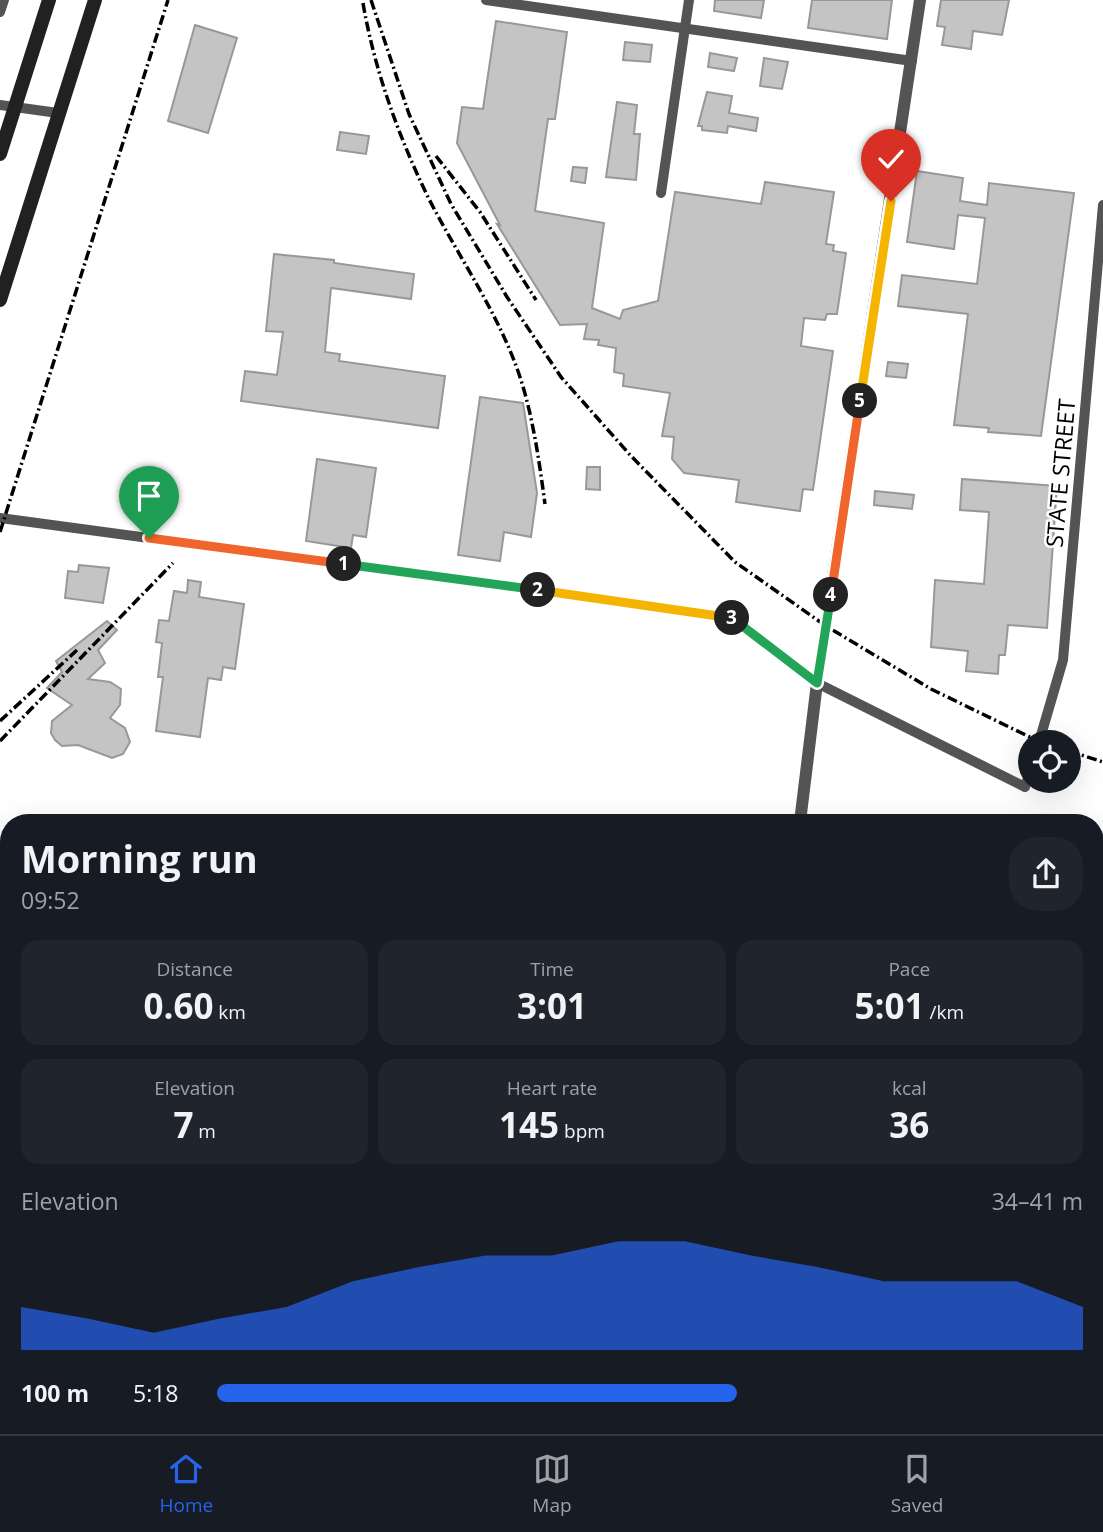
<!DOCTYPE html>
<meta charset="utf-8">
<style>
body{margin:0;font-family:"Open Sans",sans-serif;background:#20242c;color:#f1f3f6;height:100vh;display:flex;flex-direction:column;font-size:26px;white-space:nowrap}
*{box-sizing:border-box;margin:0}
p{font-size:23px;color:#9ea1a6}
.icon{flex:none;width:38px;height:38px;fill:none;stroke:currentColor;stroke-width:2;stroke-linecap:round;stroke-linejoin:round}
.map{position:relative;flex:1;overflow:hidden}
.side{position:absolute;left:0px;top:814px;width:1104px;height:621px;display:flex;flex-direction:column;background:#171b24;border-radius:28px 28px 0 0;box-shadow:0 7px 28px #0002}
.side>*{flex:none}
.controls{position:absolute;left:1018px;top:730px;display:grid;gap:14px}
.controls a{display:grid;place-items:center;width:63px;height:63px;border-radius:50%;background:#171b24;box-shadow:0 7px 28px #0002;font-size:35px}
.pin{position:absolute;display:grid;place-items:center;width:60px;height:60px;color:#fff;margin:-72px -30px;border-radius:50% 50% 50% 0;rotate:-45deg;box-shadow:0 0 7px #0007}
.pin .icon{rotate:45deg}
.km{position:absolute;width:35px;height:35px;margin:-18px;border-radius:50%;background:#222;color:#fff;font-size:19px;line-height:35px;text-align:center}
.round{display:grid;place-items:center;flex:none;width:74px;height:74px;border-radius:28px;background:#20242c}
.headline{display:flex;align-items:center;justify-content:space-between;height:119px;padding:0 21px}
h1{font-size:38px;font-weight:700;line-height:52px}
.metrics{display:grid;grid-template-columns:repeat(3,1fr);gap:10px;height:119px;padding:7px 21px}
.metrics div{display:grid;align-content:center;border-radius:18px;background:#20242c;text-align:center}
.metrics b{font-size:35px;font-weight:700}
.metrics small{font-size:19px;font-weight:400}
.metrics p{font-size:19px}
.chart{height:196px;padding:14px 21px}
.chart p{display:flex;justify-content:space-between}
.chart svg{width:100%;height:126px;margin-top:7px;fill:#2563eb;opacity:.7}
ul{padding:0 21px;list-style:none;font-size:23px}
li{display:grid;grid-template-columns:112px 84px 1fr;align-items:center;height:52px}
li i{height:18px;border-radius:9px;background:#2563eb}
.menu{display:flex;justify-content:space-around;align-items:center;height:98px;border-top:2px solid #363941;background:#171b24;font-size:19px;color:#9ea1a6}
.menu a{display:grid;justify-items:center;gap:4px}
.menu .selected{color:#2563eb}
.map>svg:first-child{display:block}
.building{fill:#c4c4c4;stroke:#989898;stroke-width:2}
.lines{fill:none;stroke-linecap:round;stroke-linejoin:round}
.minor{stroke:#545454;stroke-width:10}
.tertiary{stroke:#545454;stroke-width:12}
.secondary{stroke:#212121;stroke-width:14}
.rail{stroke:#000;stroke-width:3.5;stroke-dasharray:10 3.5 2 3.5;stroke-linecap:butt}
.split-1-casing{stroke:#fff;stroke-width:14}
.split-2-casing{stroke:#fff;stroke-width:14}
.split-3-casing{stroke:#fff;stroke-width:14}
.split-4-casing{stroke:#fff;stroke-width:14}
.split-5-casing{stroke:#fff;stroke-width:14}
.split-6-casing{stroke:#fff;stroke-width:14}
.split-1{stroke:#f0652b;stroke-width:9}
.split-2{stroke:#22a559;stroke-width:9}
.split-3{stroke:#f5b400;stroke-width:9}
.split-4{stroke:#22a559;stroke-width:9}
.split-5{stroke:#f0652b;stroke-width:9}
.split-6{stroke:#f5b400;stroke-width:9}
.labels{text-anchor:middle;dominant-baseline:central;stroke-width:5;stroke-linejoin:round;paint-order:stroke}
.street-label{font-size:23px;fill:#000;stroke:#fff}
</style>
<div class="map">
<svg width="1103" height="1434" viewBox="0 0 1103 1434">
<rect width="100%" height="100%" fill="#fff"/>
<g class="building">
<polygon points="715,0 764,0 761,18 714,11"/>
<polygon points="812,0 892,0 887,39 808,28"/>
<polygon points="941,0 1009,0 1002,35 973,31 971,49 942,45 945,27 937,26"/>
<polygon points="496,21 567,32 555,119 548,119 535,211 604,223 592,308 620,319 623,310 658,301 675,192 761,204 765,182 834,192 826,244 834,245 833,251 846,253 837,314 827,314 825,320 804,318 801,346 833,351 813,490 803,489 800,511 736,502 739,480 684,473 672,459 674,437 662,436 670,393 623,386 624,374 614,372 616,348 598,345 599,340 584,339 587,324 560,325 497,224 500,225 457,143 462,107 483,109"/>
<polygon points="195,25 237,38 208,133 168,121"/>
<polygon points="625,42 652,45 650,62 623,60"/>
<polygon points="710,53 737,58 734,71 708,67"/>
<polygon points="764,58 788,62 782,89 760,86"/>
<polygon points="707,92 732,96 729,113 758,118 756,131 728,126 727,133 702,130 702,126 698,126"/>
<polygon points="617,102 637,105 634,134 640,134 636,180 606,177"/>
<polygon points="340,132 369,136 366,154 337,150"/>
<polygon points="573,167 587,168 585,183 571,181"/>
<polygon points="917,171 963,178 960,201 987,205 989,183 1074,193 1041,436 988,432 989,428 954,425 968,314 898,306 902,275 977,284 985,218 958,215 954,249 907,242"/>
<polygon points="274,254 334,260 334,263 414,274 411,299 331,288 325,352 340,354 339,361 445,376 438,428 241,401 245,371 277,375 283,332 266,331"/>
<polygon points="888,362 908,364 906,378 886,376"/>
<polygon points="480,397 523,403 537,493 531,537 504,532 500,561 458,555"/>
<polygon points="317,459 376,468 366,537 353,535 351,548 306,541"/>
<polygon points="587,467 600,467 600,490 586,489"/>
<polygon points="962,479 1057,486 1047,628 1008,625 1005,655 999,655 998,674 966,671 968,651 931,647 935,580 984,584 989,512 960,510"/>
<polygon points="875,491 914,495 912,509 874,505"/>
<polygon points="79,565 109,568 103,603 65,598 68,571 78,572"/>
<polygon points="188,580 201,582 199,597 244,604 235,669 223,667 221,680 208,678 200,737 156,731 163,677 158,677 162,643 156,642 159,620 169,621 174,591 187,593"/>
<polygon points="107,621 117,630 98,650 105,663 88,679 110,682 121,689 120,705 110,718 125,728 130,742 123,754 112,758 78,745 62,746 55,740 51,733 52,721 72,705 47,688 62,672 56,661"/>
</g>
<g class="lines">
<g class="minor">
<polyline points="486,0 912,61"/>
<polyline points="0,12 4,0"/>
<polyline points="0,105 58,113"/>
<polyline points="661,193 689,0"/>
<polyline points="0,518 726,616 744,625 817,683 1025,787 1031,769"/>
<polyline points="1039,742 1063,660 1103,205"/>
<polyline points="0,1337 9,1338"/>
<polyline points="669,1426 713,1433"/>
</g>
<g class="tertiary">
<polyline points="800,822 817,683 920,0"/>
<polyline points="713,1434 714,1426"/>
</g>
<g class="secondary">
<polyline points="0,154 49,0"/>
<polyline points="0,300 95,0"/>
</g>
<g class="rail">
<polyline points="371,0 409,114 451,204 507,297 561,377 631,456 735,562 826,626 931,689 1040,742"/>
<path d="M 363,3 C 374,68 398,135 427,195 C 457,255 497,310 519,374 C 533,416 539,460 545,504"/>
<polyline points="436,156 480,212 536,300"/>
<polyline points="0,532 168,0"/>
<polyline points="0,721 77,650"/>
<polyline points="0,741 173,563"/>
<polyline points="1069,751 1103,762"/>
</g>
</g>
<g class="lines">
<defs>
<polyline id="split-1" points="149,538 344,564"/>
<polyline id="split-2" points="344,564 538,590"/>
<polyline id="split-3" points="538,590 732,618"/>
<polyline id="split-4" points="732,618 817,683 831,595"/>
<polyline id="split-5" points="831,595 860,401"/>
<polyline id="split-6" points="860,401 891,201"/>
</defs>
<use href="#split-1" class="split-1-casing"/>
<use href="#split-2" class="split-2-casing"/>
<use href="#split-3" class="split-3-casing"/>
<use href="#split-4" class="split-4-casing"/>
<use href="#split-5" class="split-5-casing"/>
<use href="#split-6" class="split-6-casing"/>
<use href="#split-1" class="split-1"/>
<use href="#split-2" class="split-2"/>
<use href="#split-3" class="split-3"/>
<use href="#split-4" class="split-4"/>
<use href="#split-5" class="split-5"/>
<use href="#split-6" class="split-6"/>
</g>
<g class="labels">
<g class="street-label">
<text transform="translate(1060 473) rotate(-85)">STATE STREET</text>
</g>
</g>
</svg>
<div class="controls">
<a><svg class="icon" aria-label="locate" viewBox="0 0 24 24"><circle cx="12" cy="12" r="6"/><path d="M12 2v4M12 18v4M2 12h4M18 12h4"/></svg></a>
</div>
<div class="pin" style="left:149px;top:538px;background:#1e9e55"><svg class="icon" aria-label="arrive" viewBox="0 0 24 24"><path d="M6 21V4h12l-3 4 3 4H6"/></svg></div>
<div class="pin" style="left:891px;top:201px;background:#d93025"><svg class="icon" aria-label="check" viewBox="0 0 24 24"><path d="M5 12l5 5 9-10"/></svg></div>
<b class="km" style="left:344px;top:564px">1</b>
<b class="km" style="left:538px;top:590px">2</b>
<b class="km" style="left:732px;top:618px">3</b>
<b class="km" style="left:831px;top:595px">4</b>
<b class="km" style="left:860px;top:401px">5</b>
<section class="side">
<div class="headline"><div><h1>Morning run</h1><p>09:52</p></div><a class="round"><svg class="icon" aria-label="share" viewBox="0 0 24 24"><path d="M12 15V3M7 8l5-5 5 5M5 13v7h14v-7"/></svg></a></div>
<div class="metrics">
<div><p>Distance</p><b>0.60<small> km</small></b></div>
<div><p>Time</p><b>3:01</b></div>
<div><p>Pace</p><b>5:01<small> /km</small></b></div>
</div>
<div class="metrics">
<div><p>Elevation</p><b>7<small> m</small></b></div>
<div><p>Heart rate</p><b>145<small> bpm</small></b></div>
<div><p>kcal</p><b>36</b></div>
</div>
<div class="chart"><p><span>Elevation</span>34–41 m</p>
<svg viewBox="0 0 160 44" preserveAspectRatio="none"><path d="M0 44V29L10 33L20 38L30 33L40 29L50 20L60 15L70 11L80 11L90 6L100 6L110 11L120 15L130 20L140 20L150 20L160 29V44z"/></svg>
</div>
<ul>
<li><b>100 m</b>5:18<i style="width:60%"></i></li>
</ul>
</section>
</div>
<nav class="menu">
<a class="selected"><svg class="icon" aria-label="home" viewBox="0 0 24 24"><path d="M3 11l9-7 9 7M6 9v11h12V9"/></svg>Home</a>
<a><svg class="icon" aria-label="map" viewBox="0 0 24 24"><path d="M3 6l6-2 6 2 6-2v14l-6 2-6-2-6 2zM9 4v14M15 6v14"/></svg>Map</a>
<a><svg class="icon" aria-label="saved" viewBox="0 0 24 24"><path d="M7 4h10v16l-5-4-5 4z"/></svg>Saved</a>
</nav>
